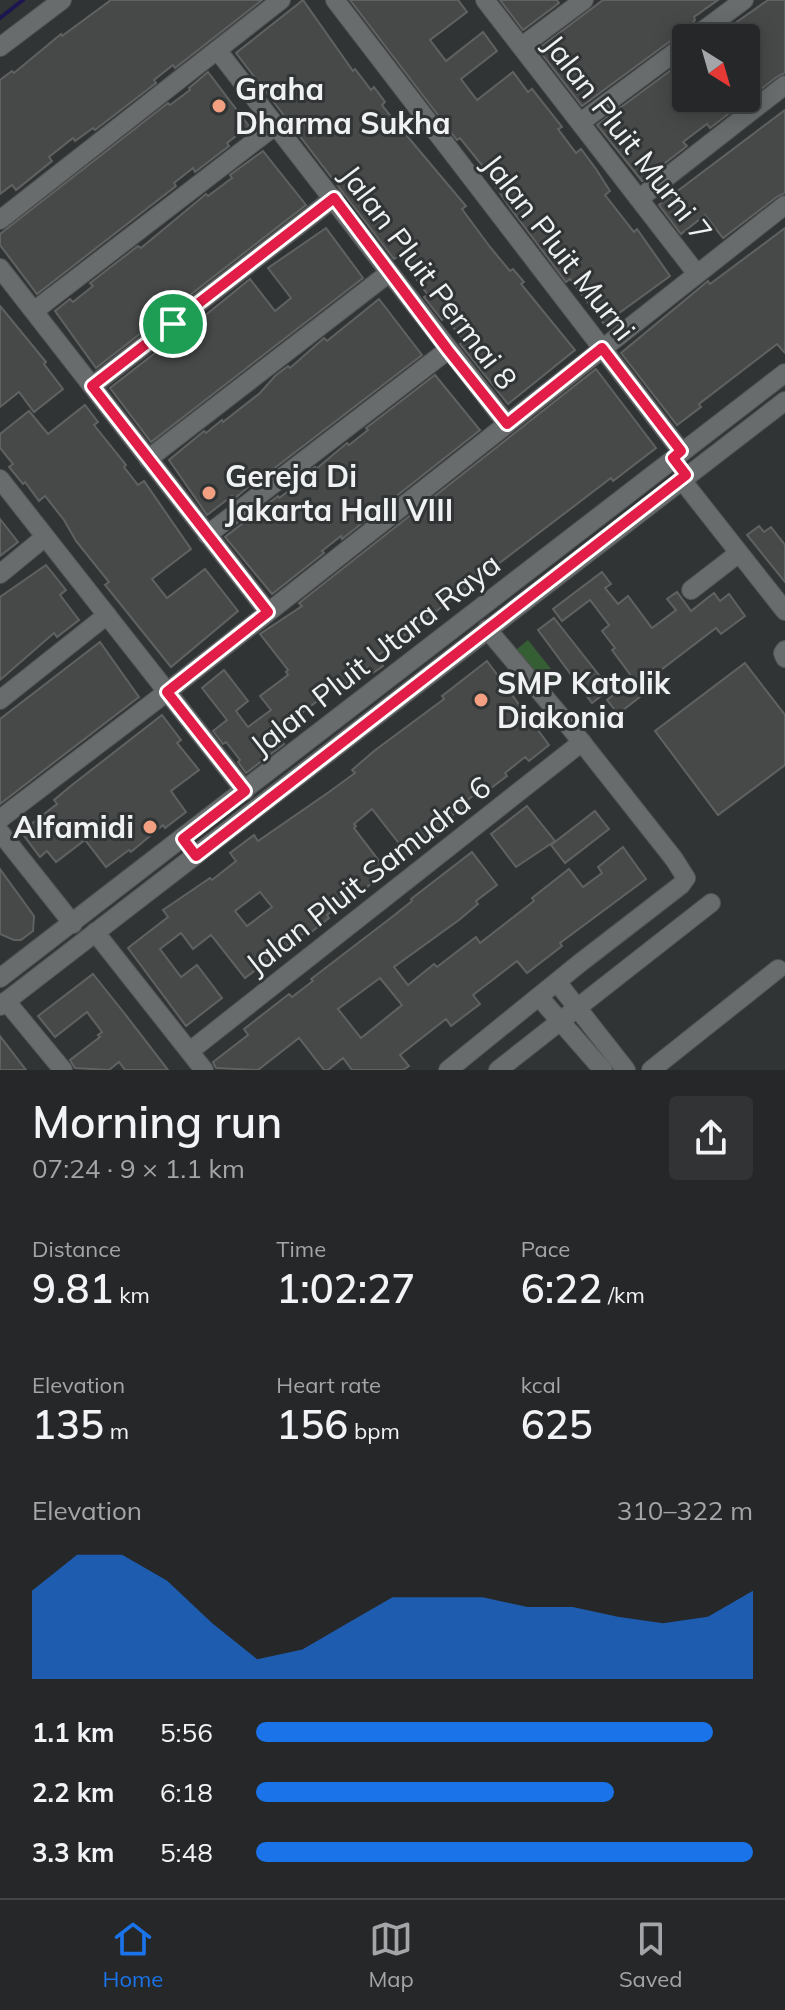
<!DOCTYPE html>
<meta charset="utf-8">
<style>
body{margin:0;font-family:Mulish,sans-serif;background:#313334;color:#f1f3f6;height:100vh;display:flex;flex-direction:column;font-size:30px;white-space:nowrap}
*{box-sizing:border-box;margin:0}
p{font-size:26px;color:#a3a5a8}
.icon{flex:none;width:44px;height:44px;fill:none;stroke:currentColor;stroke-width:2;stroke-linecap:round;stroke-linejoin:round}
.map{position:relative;height:1070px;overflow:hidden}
.drawer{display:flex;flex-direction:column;background:#252728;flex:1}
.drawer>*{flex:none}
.needle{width:52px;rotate:143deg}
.buttons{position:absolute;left:672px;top:24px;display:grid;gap:16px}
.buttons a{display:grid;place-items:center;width:88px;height:88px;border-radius:8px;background:#252728;box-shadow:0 4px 20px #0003,0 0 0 2px #424445;font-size:40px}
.pin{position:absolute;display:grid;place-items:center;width:68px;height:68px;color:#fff;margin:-34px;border:4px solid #fff;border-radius:50%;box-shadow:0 2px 8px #0007}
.round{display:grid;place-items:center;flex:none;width:84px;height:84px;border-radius:8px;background:#313334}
.overview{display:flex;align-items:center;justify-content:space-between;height:136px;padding:0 32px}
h1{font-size:44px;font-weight:600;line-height:60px}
.figures{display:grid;grid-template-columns:repeat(3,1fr);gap:12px;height:136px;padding:8px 32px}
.figures div{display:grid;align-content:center}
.figures b{font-size:40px;font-weight:600}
.figures small{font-size:22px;font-weight:400}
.figures p{font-size:22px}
.chart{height:224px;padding:16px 32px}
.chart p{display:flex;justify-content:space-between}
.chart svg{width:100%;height:144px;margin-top:8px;fill:#1a73e8;opacity:.7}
ul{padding:0 32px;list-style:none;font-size:26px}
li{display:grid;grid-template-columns:128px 96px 1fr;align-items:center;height:60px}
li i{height:20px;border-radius:10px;background:#1a73e8}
.menu{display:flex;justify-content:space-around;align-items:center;height:112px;border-top:2px solid #424445;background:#252728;font-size:22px;color:#a3a5a8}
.menu a{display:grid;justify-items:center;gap:4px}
.menu .on{color:#1a73e8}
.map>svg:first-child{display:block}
.green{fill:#355e35}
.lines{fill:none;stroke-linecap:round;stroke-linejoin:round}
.stream{stroke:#1d1650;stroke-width:4}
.building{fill:#464948;stroke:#5f6261;stroke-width:2;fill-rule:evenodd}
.minor-casing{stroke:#515354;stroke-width:20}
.minor{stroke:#696c6d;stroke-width:18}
.route-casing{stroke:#fff;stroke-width:16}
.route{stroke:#e11d48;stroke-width:10}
.poi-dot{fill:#f2a081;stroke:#313435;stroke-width:3}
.labels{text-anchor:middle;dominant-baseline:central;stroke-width:6;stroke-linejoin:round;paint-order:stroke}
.poi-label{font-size:30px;font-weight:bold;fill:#eff1f2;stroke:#313435;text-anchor:start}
.street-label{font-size:30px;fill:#eff1f2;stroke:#313435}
</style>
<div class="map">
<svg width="785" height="1070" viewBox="0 0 785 1070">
<rect width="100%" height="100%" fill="#313435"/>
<polygon class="green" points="528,640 559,679 541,693 511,654"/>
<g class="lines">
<polyline class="stream" points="0,18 23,0"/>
</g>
<g class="building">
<polygon points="111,0 262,0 175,68 173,65 154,80 156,83 95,130 93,128 75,141 73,138 49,157 52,161 16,190 12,185 0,194 0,80 12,71 14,73 61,34 62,36"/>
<polygon points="303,0 353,71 355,69 371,90 374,87 385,102 382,105 397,124 466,206 462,209 490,247 510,271 513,269 524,282 521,284 575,350 508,404 460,344 464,341 445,317 442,320 424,297 428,295 399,256 394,259 236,53"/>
<polygon points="350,0 458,0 467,12 430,40 446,61 483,32 497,51 461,79 477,100 513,72 528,92 532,89 562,127 558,129 576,153 581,149 596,169 610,191 605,195 634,232 637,229 670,276 604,324 570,279 566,282 508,205 491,180 493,179 460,138 457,140"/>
<polygon points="500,0 557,0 559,3 523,30"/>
<polygon points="603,0 718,0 694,17 695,20 684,31 582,106 538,49"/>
<polygon points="768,0 785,0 785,73 778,76 710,128 707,124 683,142 687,146 642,181 597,125 686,59 686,98 746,98 746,38 714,38"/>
<polygon points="208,72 249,126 227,143 229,146 195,172 193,168 174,183 176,186 37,294 0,245 0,234 168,103 170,105 190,90 189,88"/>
<polygon points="785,110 785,193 778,196 723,238 705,215 681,234 659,205"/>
<polygon points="263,151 306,205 96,368 55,311 70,299 73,302 93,286 90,283 138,246 141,248 206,194 208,196 232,178 230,175"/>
<polygon points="326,228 363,278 151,442 110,388 164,346 165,348 250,279 275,311 291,298 268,268"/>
<polygon points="785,228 785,353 777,344 699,404 701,407 677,425 621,353 708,281 710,284"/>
<polygon points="379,299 422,355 268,473 266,472 234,499 232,496 207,515 169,460 204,431 206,433 222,420 223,422 260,393 275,376 288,366 290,368 324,338 327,341"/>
<polygon points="0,306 46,362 44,364 63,389 34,412 19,392 0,407"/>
<polygon points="596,369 656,448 613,481 611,478 376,657 383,666 373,673 368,667 335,692 333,689 276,733 284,744 246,773 238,762 240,760 226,742 223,744 213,731 227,720 202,688 224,670 248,701 236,711 248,727 271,710 260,696 288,675 286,672 288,670 260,634 302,606 299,603"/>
<polygon points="435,375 480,430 342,539 341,536 322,551 324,553 272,594 225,537 278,496 279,498 298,484 296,481 315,467 316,469 347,443 349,445 368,430 366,428"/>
<polygon points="85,405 98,422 94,425 126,465 124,467 138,485 144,481 191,549 152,579 167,598 205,569 238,611 171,667 105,585 109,582 76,541 64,520 45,496 39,501 25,482 23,484 9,467 13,464 0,448 0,434 29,411 48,434"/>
<polygon points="0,519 18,542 0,556"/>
<polygon points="759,526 764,532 771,527 785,545 785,582 747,535"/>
<polygon points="46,565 66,590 60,595 79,620 57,637 54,633 0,680 0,597"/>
<polygon points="602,572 611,584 605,588 618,604 628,596 652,628 676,610 667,599 677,592 691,611 714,593 720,601 729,594 745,616 721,634 716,628 653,676 649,670 635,681 612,650 615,648 602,631 609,625 590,600 562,621 553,609"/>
<polygon points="554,618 610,689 592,703 538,630"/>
<polygon points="100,642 139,697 0,804 0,719"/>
<path d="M 487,661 L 549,745 L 529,761 L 525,757 L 505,773 L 507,776 L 491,788 L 488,784 L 465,802 L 467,804 L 445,821 L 450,827 L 408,855 L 372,809 L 354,824 L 356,826 L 354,828 L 386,870 L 351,902 L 349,898 L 327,915 L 329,918 L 310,933 L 308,930 L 245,978 L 211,935 L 193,949 L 181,933 L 160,949 L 181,977 L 197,965 L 222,998 L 186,1026 L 128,948 L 168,917 L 163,910 L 210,878 L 212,880 L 236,861 L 230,853 L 254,835 L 258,841 L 329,792 L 355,773 L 352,770 L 374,751 L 444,699 L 442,696 ZM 260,892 L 272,907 L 247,926 L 235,911 Z"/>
<polygon points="745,663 785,715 785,765 718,815 655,731"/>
<polygon points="630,682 641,696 618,714 607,700"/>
<polygon points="162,715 181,740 177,743 199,770 171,791 186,812 165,828 163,825 131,852 129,850 106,867 85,840 56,862 47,851 40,857 21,832 57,804 54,800 72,785"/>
<polygon points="527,806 555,841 516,867 491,834"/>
<polygon points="595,811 609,829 565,863 551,845"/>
<path d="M 623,847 L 646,879 L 560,943 L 562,946 L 527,973 L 517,961 L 473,995 L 480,1004 L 451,1026 L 446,1019 L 400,1055 L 409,1066 L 403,1070 L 352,1070 L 343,1058 L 328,1070 L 324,1070 L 299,1038 L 258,1070 L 216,1068 L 213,1062 L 248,1035 L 244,1029 L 289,994 L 292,997 L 313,981 L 311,979 L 392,917 L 412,901 L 411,899 L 472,852 L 497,885 L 476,901 L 478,904 L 459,920 L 394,967 L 408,985 L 434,964 L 437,967 L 476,937 L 480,943 L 534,901 L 532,898 L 569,869 L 583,887 L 602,873 L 598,867 ZM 380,978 L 402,1005 L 361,1038 L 338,1009 Z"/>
<polygon points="0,869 34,916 33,931 21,940 14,940 0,934"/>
<polygon points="93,974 125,1014 168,1070 125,1070 119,1062 109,1070 75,1068 70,1060 100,1037 98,1035 102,1032 87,1012 55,1037 38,1016"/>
<polygon points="0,1036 26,1070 0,1070"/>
</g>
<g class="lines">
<defs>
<g id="minor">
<polyline points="335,0 681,451"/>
<polyline points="485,0 697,274"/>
<polyline points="693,38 744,0"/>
<polyline points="522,46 584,0"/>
<polyline points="0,47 62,0"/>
<polyline points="218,51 507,424"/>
<polyline points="581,122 686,44"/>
<polyline points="640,198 785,85"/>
<polyline points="0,220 281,0"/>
<polyline points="0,268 268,612"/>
<polyline points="34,311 276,125"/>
<polyline points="92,386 334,198"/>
<polyline points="148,459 389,273"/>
<polyline points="0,479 245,791"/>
<polyline points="681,479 785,611"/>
<polyline points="207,535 448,350"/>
<polyline points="0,574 45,537"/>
<polyline points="691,590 739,553"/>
<polyline points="785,650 783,653 785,658"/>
<polyline points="0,700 107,615"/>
<polyline points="0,819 167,692 785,205"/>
<polyline points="0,832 73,924"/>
<polyline points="95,932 204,1070"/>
<polyline points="0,978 785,373"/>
<polyline points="557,982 626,1070"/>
<polyline points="539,997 603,1070"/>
<polyline points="6,1001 63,1070"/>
<polyline points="0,1006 785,401"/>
<polyline points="190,1051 582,742"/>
<polyline points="448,1070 580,963 681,885 686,878 674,859 569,726 487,629"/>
<polyline points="498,1070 711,903"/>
<polyline points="651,1070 778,969"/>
</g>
</defs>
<use href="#minor" class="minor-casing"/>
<use href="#minor" class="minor"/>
</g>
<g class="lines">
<defs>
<polygon id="route" points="334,198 448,350 507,424 602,348 681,451 673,458 686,475 196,856 183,839 245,791 167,692 268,612 92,386"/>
</defs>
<use href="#route" class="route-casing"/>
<use href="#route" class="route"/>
</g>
<g class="poi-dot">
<circle cx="219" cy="106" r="8"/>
<circle cx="209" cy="493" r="8"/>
<circle cx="481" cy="700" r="8"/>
<circle cx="150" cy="827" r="8"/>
</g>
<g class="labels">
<g class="poi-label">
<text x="235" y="89">Graha<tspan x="235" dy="34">Dharma Sukha</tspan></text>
<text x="225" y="476">Gereja Di<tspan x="225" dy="34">Jakarta Hall VIII</tspan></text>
<text x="497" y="683">SMP Katolik<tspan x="497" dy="34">Diakonia</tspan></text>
<text x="134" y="827" text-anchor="end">Alfamidi</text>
</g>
<g class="street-label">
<text transform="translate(628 138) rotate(52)">Jalan Pluit Murni 7</text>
<text transform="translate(559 247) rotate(52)">Jalan Pluit Murni</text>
<text transform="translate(429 277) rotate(53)">Jalan Pluit Permai 8</text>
<text transform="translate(375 654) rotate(-38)">Jalan Pluit Utara Raya</text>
<text transform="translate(368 875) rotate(-38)">Jalan Pluit Samudra 6</text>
</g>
</g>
</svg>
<div class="buttons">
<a><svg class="needle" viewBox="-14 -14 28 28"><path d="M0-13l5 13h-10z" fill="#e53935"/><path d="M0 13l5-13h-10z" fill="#a3a5a8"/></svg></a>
</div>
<div class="pin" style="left:173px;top:324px;background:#1e9e55"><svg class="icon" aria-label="arrive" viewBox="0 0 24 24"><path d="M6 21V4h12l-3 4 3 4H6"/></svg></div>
</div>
<section class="drawer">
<div class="overview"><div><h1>Morning run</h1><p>07:24 · 9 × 1.1 km</p></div><a class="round"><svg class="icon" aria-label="share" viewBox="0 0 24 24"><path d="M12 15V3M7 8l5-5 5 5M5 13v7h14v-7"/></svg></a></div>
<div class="figures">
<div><p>Distance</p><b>9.81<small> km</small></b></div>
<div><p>Time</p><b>1:02:27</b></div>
<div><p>Pace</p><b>6:22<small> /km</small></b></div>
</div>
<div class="figures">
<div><p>Elevation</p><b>135<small> m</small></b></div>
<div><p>Heart rate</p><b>156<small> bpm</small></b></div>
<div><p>kcal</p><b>625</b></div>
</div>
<div class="chart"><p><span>Elevation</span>310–322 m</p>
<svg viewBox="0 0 160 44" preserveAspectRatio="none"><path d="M0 44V17L10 6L20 6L30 14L40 27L50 38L60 35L70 27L80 19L90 19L100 19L110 22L120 22L130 25L140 27L150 25L160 17V44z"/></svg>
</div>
<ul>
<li><b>1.1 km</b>5:56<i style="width:92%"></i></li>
<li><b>2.2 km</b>6:18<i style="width:72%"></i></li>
<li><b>3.3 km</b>5:48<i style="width:100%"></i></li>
</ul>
</section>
<nav class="menu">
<a class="on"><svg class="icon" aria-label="home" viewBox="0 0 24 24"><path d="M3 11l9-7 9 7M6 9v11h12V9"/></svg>Home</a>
<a><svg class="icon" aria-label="map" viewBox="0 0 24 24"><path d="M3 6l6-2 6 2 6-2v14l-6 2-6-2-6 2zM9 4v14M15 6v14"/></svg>Map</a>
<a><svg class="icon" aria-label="saved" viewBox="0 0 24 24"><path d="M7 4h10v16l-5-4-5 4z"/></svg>Saved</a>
</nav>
